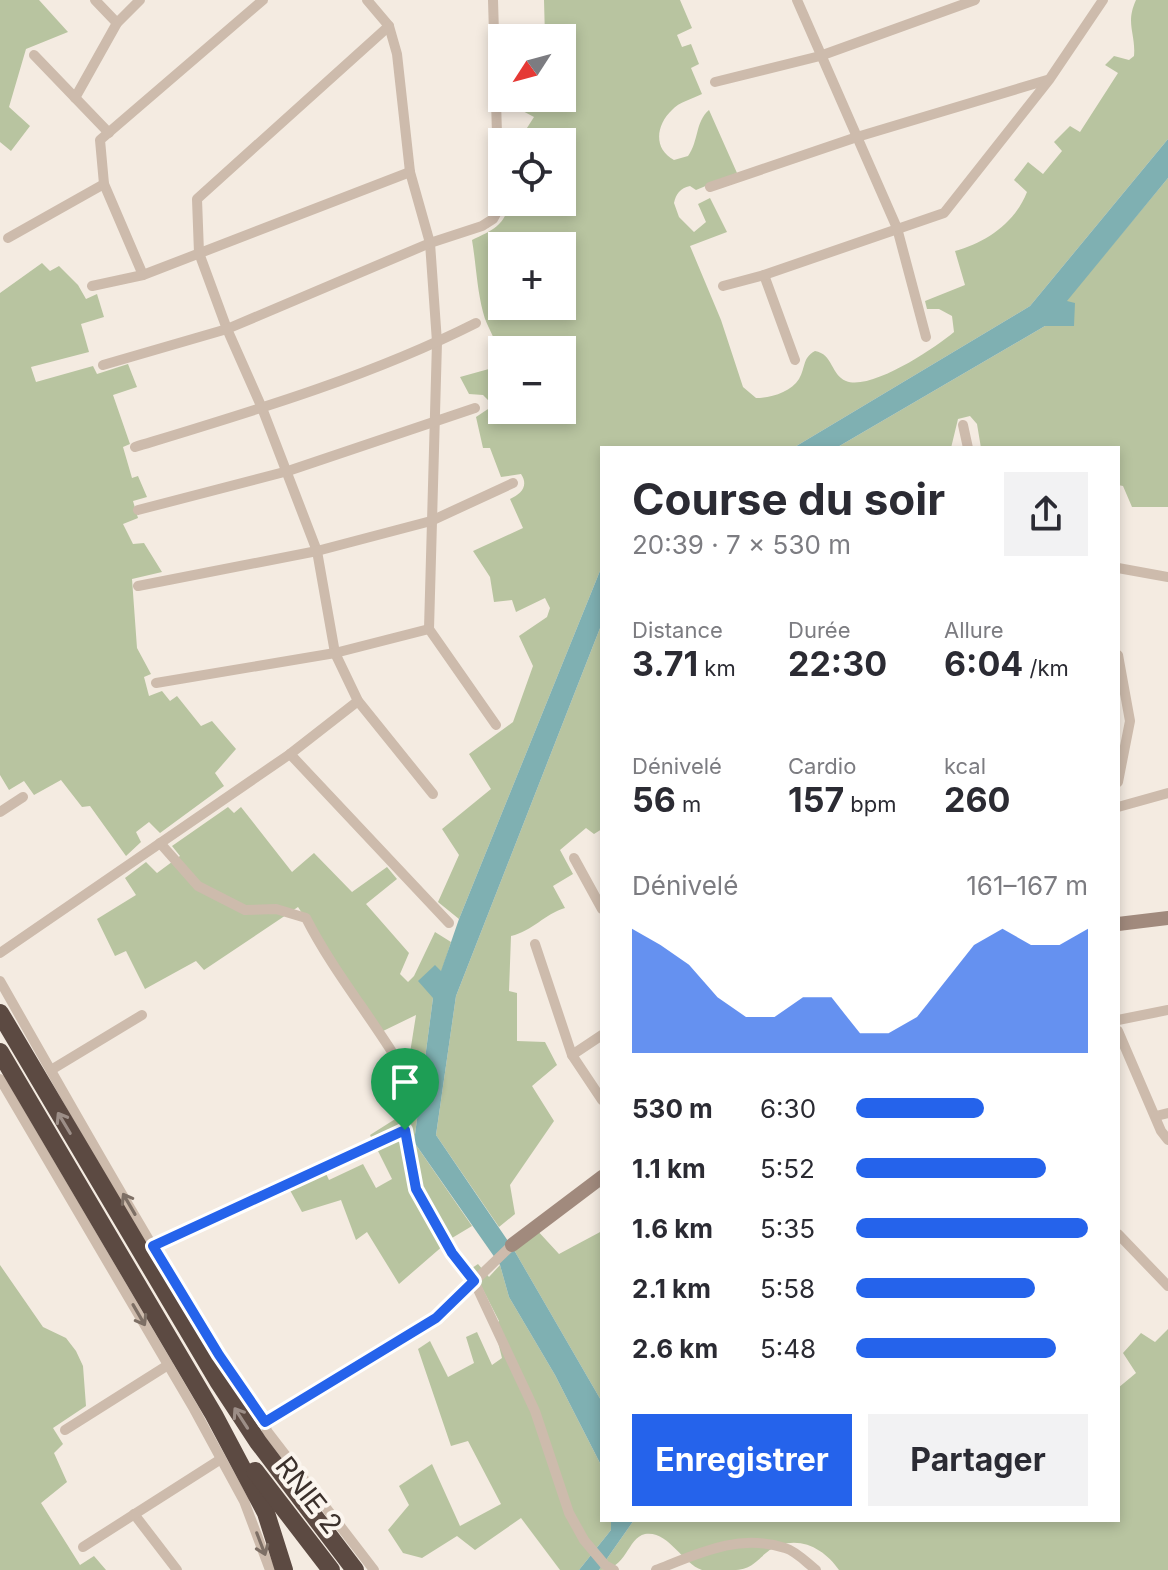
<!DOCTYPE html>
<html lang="fr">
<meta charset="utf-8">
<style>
body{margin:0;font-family:Inter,sans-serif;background:#f2f2f3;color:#2b2b33;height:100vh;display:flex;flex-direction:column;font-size:30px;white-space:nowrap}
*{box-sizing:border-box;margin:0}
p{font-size:26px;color:#7c7c81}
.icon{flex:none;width:44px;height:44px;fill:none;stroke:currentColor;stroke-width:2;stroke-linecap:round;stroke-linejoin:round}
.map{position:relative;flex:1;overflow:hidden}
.sheet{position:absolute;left:600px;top:446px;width:520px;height:1076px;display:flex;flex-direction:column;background:#fff;border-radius:0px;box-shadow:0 4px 12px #0003}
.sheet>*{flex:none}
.needle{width:52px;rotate:234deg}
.controls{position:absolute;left:488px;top:24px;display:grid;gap:16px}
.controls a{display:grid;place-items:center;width:88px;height:88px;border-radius:0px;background:#fff;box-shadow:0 4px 12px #0003;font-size:40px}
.pin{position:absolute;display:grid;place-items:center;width:68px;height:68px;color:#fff;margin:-82px -34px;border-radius:50% 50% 50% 0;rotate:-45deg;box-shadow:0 0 8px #0007}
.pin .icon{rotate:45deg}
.round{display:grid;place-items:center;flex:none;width:84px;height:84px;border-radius:0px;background:#f2f2f3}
.head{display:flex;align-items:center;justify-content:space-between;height:136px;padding:0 32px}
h1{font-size:44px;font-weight:700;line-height:60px}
.metrics{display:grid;grid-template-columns:repeat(3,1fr);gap:12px;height:136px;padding:8px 32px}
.metrics div{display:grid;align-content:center}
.metrics b{font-size:34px;font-weight:700}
.metrics small{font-size:22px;font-weight:400}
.metrics p{font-size:22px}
.chart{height:224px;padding:16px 32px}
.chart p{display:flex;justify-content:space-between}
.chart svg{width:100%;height:144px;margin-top:8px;fill:#2563eb;opacity:.7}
.button{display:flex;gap:16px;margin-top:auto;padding:16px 32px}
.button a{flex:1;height:92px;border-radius:0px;background:#2563eb;color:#fff;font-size:32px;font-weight:700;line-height:92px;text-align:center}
.button a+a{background:#f2f2f3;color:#2b2b33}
ul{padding:0 32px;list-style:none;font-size:26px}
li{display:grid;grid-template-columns:128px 96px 1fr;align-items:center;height:60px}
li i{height:20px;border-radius:10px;background:#2563eb}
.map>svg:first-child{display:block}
.green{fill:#b8c4a0;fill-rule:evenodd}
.water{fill:#7fb0b2}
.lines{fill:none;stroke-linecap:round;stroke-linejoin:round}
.street{stroke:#cdbbac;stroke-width:10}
.secondary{stroke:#a18a7d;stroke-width:14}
.highway{stroke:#5c4a42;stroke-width:18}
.oneway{stroke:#9c8e87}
.oneway2{stroke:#7d6f65}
.route-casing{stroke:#fff;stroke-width:16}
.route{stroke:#2563eb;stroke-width:10}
.labels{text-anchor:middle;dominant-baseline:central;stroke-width:8;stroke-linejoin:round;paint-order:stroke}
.street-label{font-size:28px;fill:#3b302b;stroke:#fbf5ee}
</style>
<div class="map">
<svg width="1168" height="1570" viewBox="0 0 1168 1570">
<rect width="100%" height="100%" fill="#f4ebe1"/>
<g class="green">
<polygon points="0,0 39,0 68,32 26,49 9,107 30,126 11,151 0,142"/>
<path d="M 544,0 L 680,0 L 692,28 L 677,35 L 682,47 L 691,44 L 699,64 L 691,68 L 702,94 C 692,99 679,102 672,110 C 656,125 653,149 674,160 L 688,156 C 699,141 695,122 709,110 L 737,173 L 696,190 L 690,186 C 680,188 676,194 674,203 L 679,217 L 694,232 L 706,222 L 698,204 L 710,198 L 727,232 L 690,246 L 721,320 L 743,387 L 756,398 C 771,398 791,392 799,379 C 806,367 802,358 815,351 C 833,354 831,375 846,381 C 871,391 935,348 954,332 L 952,316 L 939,309 L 927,309 L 925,301 L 965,285 L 955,251 C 985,243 1015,223 1027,192 L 1014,180 L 1028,162 L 1043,174 L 1062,151 L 1054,142 L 1070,126 L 1080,132 L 1118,73 L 1105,65 L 1114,56 L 1129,60 L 1134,56 C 1136,33 1125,24 1136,0 L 1168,0 L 1168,139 L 1030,306 L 793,448 L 602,448 L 602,566 L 459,919 L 438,902 L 459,855 L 442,829 L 491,789 L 469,754 L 513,722 L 533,666 L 519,636 L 547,617 L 550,608 L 545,598 L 516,612 L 512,600 L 494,602 L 490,577 L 473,551 L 523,528 L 510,499 C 521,494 529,486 521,474 L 501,477 L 490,448 L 483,448 L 476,417 L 488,409 L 488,400 L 483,395 L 469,394 L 460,377 L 496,367 C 503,344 488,333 483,312 C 477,289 476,264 472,240 C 491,231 507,225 508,202 L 562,202 L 562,142 L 518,142 L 534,117 L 519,109 L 505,108 L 504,98 L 562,98 L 562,38 L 545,38 ZM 502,246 L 562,246 L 562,306 L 502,306 ZM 502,350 L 562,350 L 562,410 L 502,410 Z"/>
<polygon points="1168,178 1168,507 1132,507 1123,486 1118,485 1118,448 981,448 977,424 970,416 958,419 951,448 836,448 1045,326"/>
<polygon points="42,263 50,271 59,266 78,285 86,299 97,294 104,317 81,324 89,352 31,367 36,382 93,366 97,374 128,364 137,387 113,395 130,444 123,447 132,478 138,476 147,497 133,501 138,518 123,524 133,544 144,543 162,572 132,579 137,648 151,674 144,677 149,696 162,691 170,701 177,696 201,726 212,721 236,749 215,773 224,786 160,833 149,822 136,832 141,842 126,856 90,806 82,807 61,780 34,795 24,781 9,790 0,775 0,293"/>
<path d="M 602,623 L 602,829 L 594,834 L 586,828 L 560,850 L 573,874 L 553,886 L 565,908 C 544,914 533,931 511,936 L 509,991 L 517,993 L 517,1041 L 545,1042 L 557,1065 L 532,1086 L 554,1121 L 510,1185 L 515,1214 L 499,1227 L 436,1135 L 456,996 Z"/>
<polygon points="228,807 234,813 241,807 292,872 314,853 352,892 387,867 397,879 366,904 409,953 400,974 408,982 414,976 435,932 451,942 433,998 414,1142 472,1226 452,1238 399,1284 367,1232 356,1240 341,1200 302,1212 286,1183 321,1163 329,1180 363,1164 376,1188 392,1179 370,1135 400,1116 416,1015 381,1032 298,907 204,970 196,961 145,989 126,951 115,956 97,919 136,895 125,878 146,862 157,873 180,856 172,846"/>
<polygon points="535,1228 559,1254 602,1231 602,1402 514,1250"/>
<polygon points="478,1264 489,1277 500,1265 509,1297 555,1375 602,1467 602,1520 611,1520 611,1530 579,1570 560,1570 521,1518 475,1550 457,1536 422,1558 403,1553 388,1530 409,1505 399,1486 432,1464 460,1526 501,1504 468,1441 451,1446 418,1349 430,1341 448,1377 474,1363 466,1337 477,1332 492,1365 502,1358 494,1326 499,1321 472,1268"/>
<polygon points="0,1265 43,1327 66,1338 76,1351 83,1366 86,1406 53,1428 63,1444 54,1453 67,1482 41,1503 80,1565 94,1556 106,1570 0,1570"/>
<path d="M 1168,1329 L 1168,1570 L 839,1570 C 826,1551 804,1537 780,1545 C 759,1552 758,1570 733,1570 C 724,1570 710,1570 702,1570 C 682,1563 668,1530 645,1534 C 627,1538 627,1570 599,1570 L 634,1520 L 1118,1520 L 1118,1388 L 1136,1373 L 1123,1353 L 1141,1333 L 1155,1342 Z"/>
</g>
<g class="water">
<polygon points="1168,139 1168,178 1067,301 1075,303 1074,326 1045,326 836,448 793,448 1030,306"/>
<polygon points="602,541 602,623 456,996 436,1135 514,1250 602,1402 602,1467 555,1375 509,1297 500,1265 414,1142 433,998 418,981 435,965 441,971 459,919 602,566"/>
<polygon points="611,1520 634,1520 599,1570 579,1570 611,1530"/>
</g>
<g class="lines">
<g class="street">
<polyline points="95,0 117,23"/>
<polyline points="367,0 389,26 397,54 410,172 430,243 437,342 429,629 496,725"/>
<polyline points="797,0 897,228 926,337"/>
<polyline points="389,26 197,199 199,253 227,329 262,408 317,551 335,653 358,701 433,794"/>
<polyline points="34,55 109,133"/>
<polyline points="715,82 820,56 975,0"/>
<polyline points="75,98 117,23 140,0"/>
<polyline points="710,187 857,137 1047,80"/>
<polyline points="8,238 104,184"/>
<polyline points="143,275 104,184 100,140 263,0"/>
<polyline points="764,275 795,360"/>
<polyline points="92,286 143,275 410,172"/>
<polyline points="723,286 764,275 944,213 1049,80 1103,0"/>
<polyline points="103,365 227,329 430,243 482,226 493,219 498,210 499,201 493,0"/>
<polyline points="963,425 968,448"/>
<path d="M 135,447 C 250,412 369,377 476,323"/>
<polyline points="138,510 288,471 475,408"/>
<polyline points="1118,568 1168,577"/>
<polyline points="138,586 317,551 431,521 513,483"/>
<polyline points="1118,655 1130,721 1118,782"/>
<polyline points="156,683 335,653 429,629"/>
<polyline points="290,754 449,923"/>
<polyline points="1118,807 1168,793"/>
<polyline points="0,812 23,797"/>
<path d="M 160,843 L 198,886 L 245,910 L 276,909 L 306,918 C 337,979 383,1030 414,1090 L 405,1130 L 416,1189 L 452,1253 L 474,1281 L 535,1411 L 569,1513 L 584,1540 L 605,1565 L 614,1570"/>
<polyline points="574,858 602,909"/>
<polyline points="535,944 572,1055 602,1100"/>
<polyline points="0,953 290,754 358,701"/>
<path d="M 0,981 C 85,1130 168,1281 265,1422 L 267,1431 L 374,1570"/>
<polyline points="1118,1020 1168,1010"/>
<polyline points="1118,1031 1161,1131 1168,1140"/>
<polyline points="572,1055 602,1035"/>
<polyline points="51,1070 142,1015"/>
<polyline points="0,1079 194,1409 244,1501 270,1570"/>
<polyline points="1156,1116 1168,1113"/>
<polyline points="1118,1234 1168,1286"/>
<polyline points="153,1246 405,1130"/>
<polyline points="265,1422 436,1318 512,1245"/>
<polyline points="65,1430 168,1365"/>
<polyline points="134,1514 177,1570"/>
<polyline points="83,1547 221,1459"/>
<path d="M 656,1570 C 699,1553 739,1533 785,1548 C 796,1551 807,1563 816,1570"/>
</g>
<g class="secondary">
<polyline points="1118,924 1168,918"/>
<polyline points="512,1245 602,1177"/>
</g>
<g class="highway">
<polyline points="0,1013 218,1381 258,1442 355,1570"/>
<polyline points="0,1052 214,1415 266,1513 284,1570"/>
<polyline points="255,1471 331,1570"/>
</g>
</g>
<defs><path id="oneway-shaft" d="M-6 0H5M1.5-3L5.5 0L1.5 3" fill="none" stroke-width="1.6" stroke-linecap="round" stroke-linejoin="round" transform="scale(2)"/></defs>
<g class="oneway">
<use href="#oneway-shaft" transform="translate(64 1123) rotate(-121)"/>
<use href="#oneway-shaft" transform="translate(241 1418) rotate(-123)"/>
</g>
<g class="oneway2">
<use href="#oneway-shaft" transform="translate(129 1204) rotate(-120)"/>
<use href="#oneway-shaft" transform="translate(139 1315) rotate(60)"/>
<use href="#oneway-shaft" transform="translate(261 1544) rotate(69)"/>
</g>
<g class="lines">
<defs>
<polygon id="route" points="405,1130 416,1189 452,1253 474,1281 436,1318 265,1422 219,1355 153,1246"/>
</defs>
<use href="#route" class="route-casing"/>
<use href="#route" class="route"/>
</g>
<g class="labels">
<g class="street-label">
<text transform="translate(309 1495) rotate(52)">RNIE 2</text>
</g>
</g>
</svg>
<div class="controls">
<a><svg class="needle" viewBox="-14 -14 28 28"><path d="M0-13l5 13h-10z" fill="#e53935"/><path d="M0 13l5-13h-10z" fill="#7c7c81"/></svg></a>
<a><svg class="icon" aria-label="locate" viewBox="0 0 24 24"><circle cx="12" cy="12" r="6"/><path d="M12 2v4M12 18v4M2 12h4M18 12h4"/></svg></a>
<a>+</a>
<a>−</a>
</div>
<div class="pin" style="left:405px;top:1130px;background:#1e9e55"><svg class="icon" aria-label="arrive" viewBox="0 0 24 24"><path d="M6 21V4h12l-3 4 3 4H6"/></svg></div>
<section class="sheet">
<div class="head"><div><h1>Course du soir</h1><p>20:39 · 7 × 530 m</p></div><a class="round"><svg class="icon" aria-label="share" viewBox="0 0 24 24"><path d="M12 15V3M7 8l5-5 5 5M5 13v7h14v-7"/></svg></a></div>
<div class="metrics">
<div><p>Distance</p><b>3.71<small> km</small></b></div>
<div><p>Durée</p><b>22:30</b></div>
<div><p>Allure</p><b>6:04<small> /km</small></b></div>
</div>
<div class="metrics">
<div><p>Dénivelé</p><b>56<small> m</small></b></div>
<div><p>Cardio</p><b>157<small> bpm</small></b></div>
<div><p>kcal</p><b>260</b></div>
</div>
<div class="chart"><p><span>Dénivelé</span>161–167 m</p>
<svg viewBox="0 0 160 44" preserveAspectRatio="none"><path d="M0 44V6L10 11L20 17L30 27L40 33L50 33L60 27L70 27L80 38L90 38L100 33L110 22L120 11L130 6L140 11L150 11L160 6V44z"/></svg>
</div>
<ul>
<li><b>530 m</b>6:30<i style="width:55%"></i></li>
<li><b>1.1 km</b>5:52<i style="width:82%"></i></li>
<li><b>1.6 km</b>5:35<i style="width:100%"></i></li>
<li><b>2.1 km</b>5:58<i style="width:77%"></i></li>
<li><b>2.6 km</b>5:48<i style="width:86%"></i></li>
</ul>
<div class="button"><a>Enregistrer</a><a>Partager</a></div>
</section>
</div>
